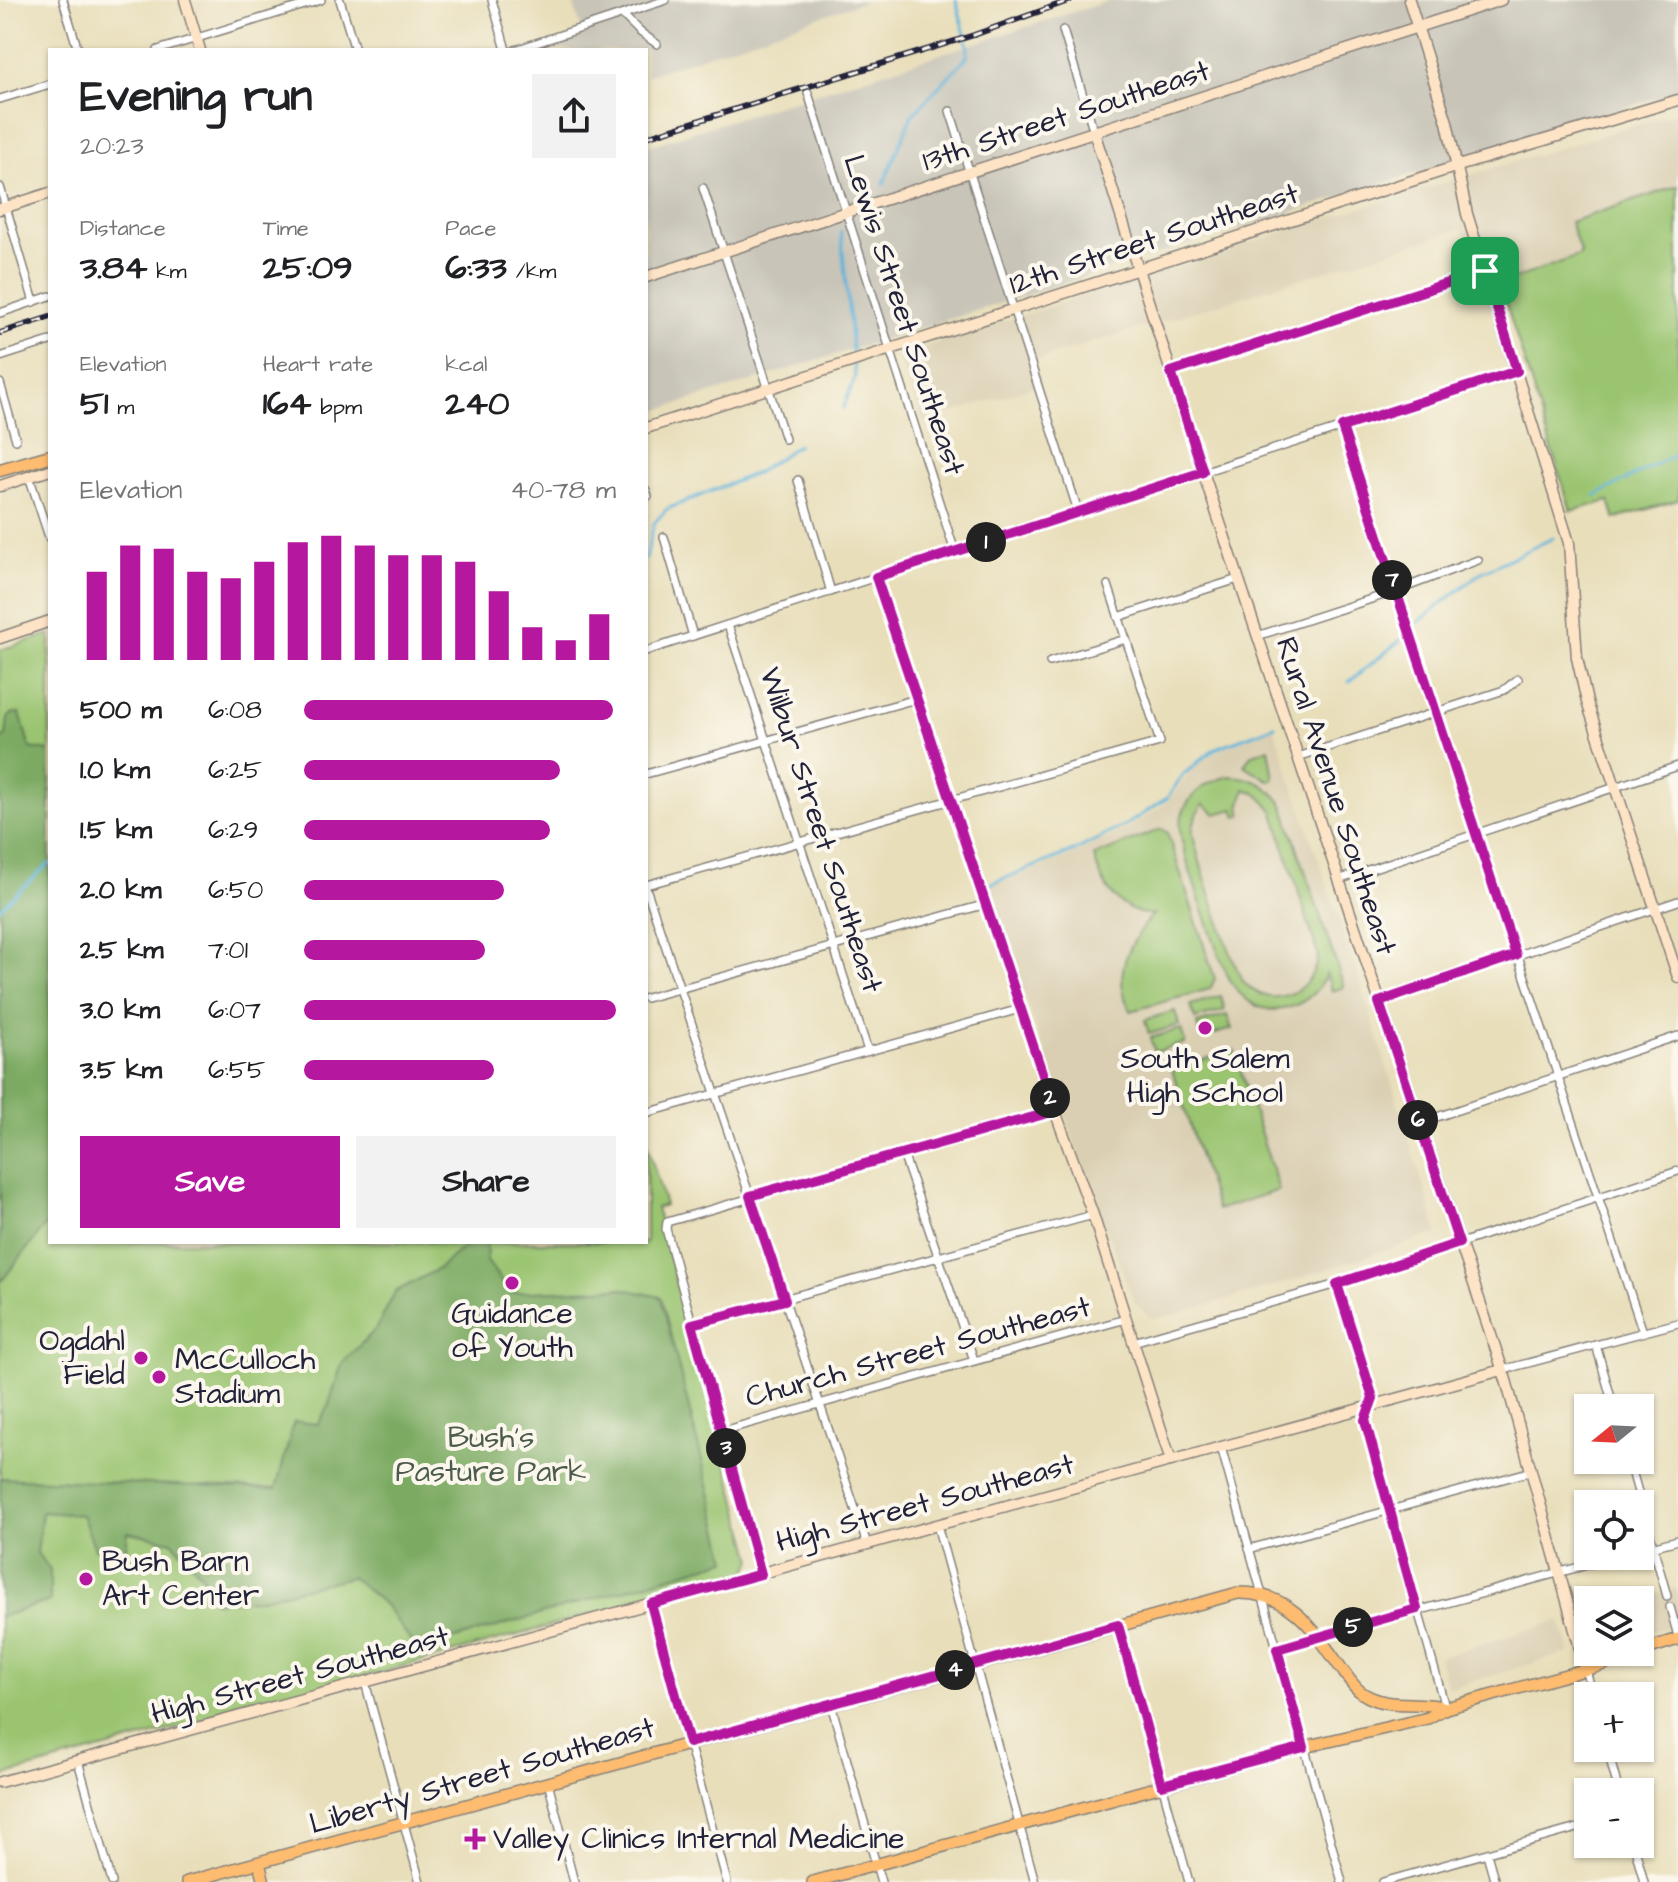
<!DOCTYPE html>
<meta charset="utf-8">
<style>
body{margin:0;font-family:"Architects Daughter",sans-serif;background:#f2f2f2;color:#202124;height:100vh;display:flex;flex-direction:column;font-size:30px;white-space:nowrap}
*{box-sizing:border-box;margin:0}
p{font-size:26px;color:#757577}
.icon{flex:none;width:44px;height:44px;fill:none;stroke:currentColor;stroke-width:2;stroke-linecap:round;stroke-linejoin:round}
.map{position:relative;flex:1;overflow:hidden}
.side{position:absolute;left:48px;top:48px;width:600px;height:1196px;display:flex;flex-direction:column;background:#fff;border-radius:0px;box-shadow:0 2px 6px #0004}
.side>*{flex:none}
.needle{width:52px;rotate:252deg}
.buttons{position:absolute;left:1574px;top:1394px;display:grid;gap:16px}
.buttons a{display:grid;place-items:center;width:80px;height:80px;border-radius:0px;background:#fff;box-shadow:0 2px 6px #0004;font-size:40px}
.pin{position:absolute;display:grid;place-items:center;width:68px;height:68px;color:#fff;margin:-34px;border-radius:16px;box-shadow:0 4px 12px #0006}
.km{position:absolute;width:40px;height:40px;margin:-20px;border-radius:50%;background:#222;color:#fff;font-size:22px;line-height:40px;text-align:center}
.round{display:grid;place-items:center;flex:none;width:84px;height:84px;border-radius:0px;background:#f2f2f2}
.headline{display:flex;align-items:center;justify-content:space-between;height:136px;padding:0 32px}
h1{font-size:44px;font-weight:700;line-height:60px}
.metrics{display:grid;grid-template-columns:repeat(3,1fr);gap:12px;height:136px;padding:8px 32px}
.metrics div{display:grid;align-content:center}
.metrics b{font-size:34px;font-weight:700}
.metrics small{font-size:22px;font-weight:400}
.metrics p{font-size:22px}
.chart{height:224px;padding:16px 32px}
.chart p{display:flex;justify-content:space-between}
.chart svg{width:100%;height:144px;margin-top:8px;stroke:#b5179e;stroke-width:6}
.action{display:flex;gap:16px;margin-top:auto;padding:16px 32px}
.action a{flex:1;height:92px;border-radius:0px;background:#b5179e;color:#fff;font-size:32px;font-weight:700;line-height:92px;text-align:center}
.action a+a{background:#f2f2f2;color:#202124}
ul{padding:0 32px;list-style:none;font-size:26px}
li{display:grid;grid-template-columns:128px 96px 1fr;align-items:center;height:60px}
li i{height:20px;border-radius:10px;background:#b5179e}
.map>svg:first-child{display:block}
.built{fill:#dacfb2}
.industrial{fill:#c8c4b8}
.green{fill:#9ac470;stroke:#5e7356;stroke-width:2;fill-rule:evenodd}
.forest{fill:#7baa62;stroke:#4e664e;stroke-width:2}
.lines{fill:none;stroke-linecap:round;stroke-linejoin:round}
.stream{stroke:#5eb3da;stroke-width:3}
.street-casing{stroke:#85807a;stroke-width:10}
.secondary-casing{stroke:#85807a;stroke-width:13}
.primary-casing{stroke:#85807a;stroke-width:14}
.highway-casing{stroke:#85807a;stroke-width:15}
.street{stroke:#fff;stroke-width:7}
.secondary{stroke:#fee4c6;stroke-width:10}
.primary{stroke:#fdbc70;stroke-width:11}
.highway{stroke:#fdbc70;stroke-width:12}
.rail-casing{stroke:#22223b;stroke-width:6}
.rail{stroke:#fbf7ec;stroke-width:3;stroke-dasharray:9;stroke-linecap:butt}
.route-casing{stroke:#fff;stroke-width:16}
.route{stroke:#b5179e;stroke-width:10}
.poi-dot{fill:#b5179e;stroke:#fbf7ec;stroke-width:3}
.labels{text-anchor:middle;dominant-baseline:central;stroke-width:8;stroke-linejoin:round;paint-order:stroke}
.street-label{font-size:30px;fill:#22223b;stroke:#fbf7ec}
.poi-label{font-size:30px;fill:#22223b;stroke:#fbf7ec;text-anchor:start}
.park-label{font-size:30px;fill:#4c5b4e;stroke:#fbf7ec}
</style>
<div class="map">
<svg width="1678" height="1882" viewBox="0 0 1678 1882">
<rect width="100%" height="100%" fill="#fbf7ec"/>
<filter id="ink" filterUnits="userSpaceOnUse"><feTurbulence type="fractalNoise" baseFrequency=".0125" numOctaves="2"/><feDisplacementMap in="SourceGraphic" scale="16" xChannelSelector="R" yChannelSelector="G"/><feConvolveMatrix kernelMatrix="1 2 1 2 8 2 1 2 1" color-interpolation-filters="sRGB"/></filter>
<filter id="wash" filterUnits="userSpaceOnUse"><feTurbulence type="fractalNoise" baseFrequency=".006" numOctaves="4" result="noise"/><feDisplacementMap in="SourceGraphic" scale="32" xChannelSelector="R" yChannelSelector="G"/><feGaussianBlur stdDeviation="1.8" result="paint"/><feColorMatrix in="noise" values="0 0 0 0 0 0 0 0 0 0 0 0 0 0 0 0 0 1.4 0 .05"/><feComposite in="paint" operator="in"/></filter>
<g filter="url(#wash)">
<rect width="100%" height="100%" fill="#e8deba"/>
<g class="built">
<polygon points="1678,112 1678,186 1570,222 1581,255 1500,284 1461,229 1034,361 1042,384 923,422 898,355 1318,221"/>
<polygon points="1274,728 1366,999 1438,1233 1285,1283 1161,1318 1150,1318 1134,1302 1086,1177 987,886 1051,864 1128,828 1165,804 1197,764 1215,752"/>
<polygon points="1678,1588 1678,1625 1640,1635 1640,1600 1633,1600"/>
<polygon points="1560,1620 1570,1652 1448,1689 1439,1657"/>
</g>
<g class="industrial">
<polygon points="572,0 868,0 646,76 646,50 535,50 584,35"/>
<polygon points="1112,0 1678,0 1678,91 646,414 646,147"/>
</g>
<g class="green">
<polygon points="1678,186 1678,500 1615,519 1609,501 1571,511 1500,284 1581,255 1570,222"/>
<polygon points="50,634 50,1242 646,1242 646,1140 665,1205 656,1208 753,1560 747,1572 0,1777 0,650"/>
<polygon points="1269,748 1274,779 1270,781 1244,765 1253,754"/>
<path d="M 1230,776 C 1254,777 1269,785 1283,805 L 1344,987 L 1332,991 L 1326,974 C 1314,1005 1273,1022 1246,999 C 1240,994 1234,987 1230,980 C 1219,958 1177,843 1180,823 C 1185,796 1205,781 1230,776 ZM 1245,789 L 1257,794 L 1273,810 L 1318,954 C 1315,991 1272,1014 1244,982 C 1234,971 1194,849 1193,832 C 1192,822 1198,812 1203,804 L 1216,814 L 1234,809 L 1237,817 L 1242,815 L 1240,808 Z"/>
<path d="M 1161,829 L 1167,832 L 1215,979 L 1210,989 L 1131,1011 C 1110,975 1130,942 1153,914 C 1120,916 1100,883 1094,856 Z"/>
<polygon points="1221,996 1225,1010 1195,1019 1191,1005"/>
<polygon points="1175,1011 1179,1025 1149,1034 1145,1020"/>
<polygon points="1227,1015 1232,1029 1201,1038 1197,1024"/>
<polygon points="1181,1029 1185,1043 1155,1052 1150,1038"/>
<polygon points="1234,1050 1279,1190 1217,1210 1172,1070"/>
</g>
<g class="forest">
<polygon points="13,713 20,714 30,748 50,751 50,1220 0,1283 0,740 6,736 8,718"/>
<polygon points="470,1242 486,1242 487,1261 510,1293 620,1288 661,1297 727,1560 417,1650 385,1605 351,1577 258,1599 214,1602 202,1576 172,1541 128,1532 125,1556 95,1549 82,1515 42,1512 37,1553 50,1570 50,1601 0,1617 0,1478 276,1489 294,1422 318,1424 329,1404 342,1363 377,1328 395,1292 438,1269"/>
</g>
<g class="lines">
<g class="stream">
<polyline points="884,183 912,115 967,57 968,46 956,0"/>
<polyline points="841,232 855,378 843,408"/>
<polyline points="1595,496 1678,453"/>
<polyline points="646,559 654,523 667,509 756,473 798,445"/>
<polyline points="1415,625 1480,573 1553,538"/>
<polyline points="1349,682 1402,639"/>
<polyline points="987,885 1074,851 1129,823 1167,798 1183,775 1214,749 1275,726"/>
<polyline points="0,908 50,863"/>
</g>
</g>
</g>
<g filter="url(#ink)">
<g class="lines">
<defs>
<g id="street">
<polyline points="63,0 78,50"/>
<polyline points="340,0 355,50"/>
<polyline points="492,0 506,50"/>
<polyline points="623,15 640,32 657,44"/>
<polyline points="1063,30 1094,132"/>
<polyline points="158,50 321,0"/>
<polyline points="515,50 666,0"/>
<polyline points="808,93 955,552"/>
<polyline points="0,99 50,84"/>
<polyline points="950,111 1078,511"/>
<polyline points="0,187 34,302"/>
<polyline points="703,188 785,439"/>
<polyline points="0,313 50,296"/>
<polyline points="0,357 50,341"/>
<polyline points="1171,372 1485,271"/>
<polyline points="0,383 16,440"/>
<polyline points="1342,427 1643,1332"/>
<polyline points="29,476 50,540"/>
<polyline points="798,480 831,592"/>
<polyline points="646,490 648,496"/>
<polyline points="664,537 693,636"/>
<polyline points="1118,617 1238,579"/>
<polyline points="728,625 868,1051"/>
<polyline points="1257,636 1396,591 1478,560"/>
<polyline points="646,651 1517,371"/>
<polyline points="1050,662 1126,639"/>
<polyline points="1298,757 1504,690 1518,679"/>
<polyline points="646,774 916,699"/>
<polyline points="1338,880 1678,766"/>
<polyline points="646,885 1160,742 1108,585"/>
<polyline points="646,888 867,1544"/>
<polyline points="646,998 983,905"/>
<polyline points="1379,1002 1678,901"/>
<polyline points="646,1113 1020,1009"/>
<polyline points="1419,1123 1678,1036"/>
<polyline points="903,1154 974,1360"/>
<polyline points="1337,1284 1372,1395 1365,1420 1445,1707"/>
<polyline points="692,1324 1093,1215"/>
<polyline points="1133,1342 1337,1284 1678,1171"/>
<polyline points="1596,1345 1614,1408"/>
<polyline points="1502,1370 1678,1323"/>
<polyline points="722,1431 1126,1319"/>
<polyline points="1221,1447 1342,1882"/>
<polyline points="1629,1460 1667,1596"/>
<polyline points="937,1525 1035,1882"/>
<polyline points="1249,1549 1532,1471"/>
<polyline points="1640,1550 1678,1540"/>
<polyline points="761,1574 666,1229 667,1222 1055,1111 876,577"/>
<polyline points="651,1604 727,1882"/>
<polyline points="1670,1607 1678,1636"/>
<polyline points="1118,1625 1189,1882"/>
<polyline points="1277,1649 1620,1556"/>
<polyline points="1586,1670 1593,1696"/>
<polyline points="365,1682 420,1882"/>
<polyline points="831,1704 881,1882"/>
<polyline points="1607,1748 1619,1792"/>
<polyline points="78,1761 112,1882"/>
<polyline points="548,1782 574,1882"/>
<polyline points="1634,1844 1644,1882"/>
<polyline points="1487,1854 1495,1882"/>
<polyline points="1383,1882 1588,1825"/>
</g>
<g id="secondary">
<polyline points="185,0 200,50"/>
<polyline points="1409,0 1447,122 1467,214 1569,543 1577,658 1587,702 1678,977"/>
<polyline points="1094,132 1203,472 1506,1380 1586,1670"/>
<polyline points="0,209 50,193"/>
<polyline points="646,277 1501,0"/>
<polyline points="646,428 1458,166 1678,100"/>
<polyline points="0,486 50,470"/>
<polyline points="0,638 50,621"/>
<polyline points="1055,1111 1093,1215 1171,1461"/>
<polyline points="0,1782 1502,1370"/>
</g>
<g id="primary">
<polyline points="1640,1651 1678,1639"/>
<polyline points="259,1863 264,1882"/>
<path d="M 187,1882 L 1238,1593 C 1289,1592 1312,1627 1338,1664 C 1346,1674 1352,1686 1362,1693 C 1390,1711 1417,1699 1446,1708"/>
<polyline points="813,1882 1304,1747 1428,1718 1446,1708 1595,1667 1638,1652"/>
</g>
<polyline id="highway" points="0,470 50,456"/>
</defs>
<use href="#street" class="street-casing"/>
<use href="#secondary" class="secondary-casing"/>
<use href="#primary" class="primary-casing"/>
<use href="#highway" class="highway-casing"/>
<use href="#street" class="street"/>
<use href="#secondary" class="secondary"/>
<use href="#primary" class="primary"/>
<use href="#highway" class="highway"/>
<defs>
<g id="rail">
<polyline points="646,137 974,35 1071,0"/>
<polyline points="0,333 50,317"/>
</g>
</defs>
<use href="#rail" class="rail-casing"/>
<use href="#rail" class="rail"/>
</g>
</g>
<g class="lines" filter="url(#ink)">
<defs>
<polygon id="route" points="1485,271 1517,371 1342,427 1516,955 1379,1002 1459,1243 1337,1284 1373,1398 1365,1420 1417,1609 1277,1649 1304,1747 1162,1785 1118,1625 689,1743 651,1604 761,1574 692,1324 785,1300 750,1196 1055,1111 876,577 1203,472 1171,372"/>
</defs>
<use href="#route" class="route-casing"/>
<use href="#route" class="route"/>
</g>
<g class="poi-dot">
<circle cx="1205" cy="1028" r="8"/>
<circle cx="512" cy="1283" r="8"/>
<circle cx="141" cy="1358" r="8"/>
<circle cx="159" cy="1377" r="8"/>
<circle cx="86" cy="1579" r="8"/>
<path d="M471 1827h8v8h8v8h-8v8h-8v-8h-8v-8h8z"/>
</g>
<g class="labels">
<g class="street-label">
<text transform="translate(1066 116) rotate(-18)">13th Street Southeast</text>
<text transform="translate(1154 239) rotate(-18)">12th Street Southeast</text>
<text transform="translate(904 315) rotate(72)">Lewis Street Southeast</text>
<text transform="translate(1336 796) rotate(72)">Rural Avenue Southeast</text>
<text transform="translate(821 830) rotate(72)">Wilbur Street Southeast</text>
<text transform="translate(918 1352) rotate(-15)">Church Street Southeast</text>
<text transform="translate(925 1503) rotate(-15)">High Street Southeast</text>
<text transform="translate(300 1675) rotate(-15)">High Street Southeast</text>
<text transform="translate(482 1776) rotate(-16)">Liberty Street Southeast</text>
</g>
<g class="poi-label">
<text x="1205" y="1059" text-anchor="middle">South Salem<tspan x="1205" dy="34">High School</tspan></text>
<text x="512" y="1314" text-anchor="middle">Guidance<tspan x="512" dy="34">of Youth</tspan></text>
<text x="125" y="1341" text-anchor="end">Ogdahl<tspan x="125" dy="34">Field</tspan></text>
<text x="175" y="1360">McCulloch<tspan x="175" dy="34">Stadium</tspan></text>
<text x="102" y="1562">Bush Barn<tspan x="102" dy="34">Art Center</tspan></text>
<text x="493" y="1839">Valley Clinics Internal Medicine</text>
</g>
<g class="park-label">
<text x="491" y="1438">Bush's<tspan x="491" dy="34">Pasture Park</tspan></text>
</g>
</g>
</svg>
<div class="buttons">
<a><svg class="needle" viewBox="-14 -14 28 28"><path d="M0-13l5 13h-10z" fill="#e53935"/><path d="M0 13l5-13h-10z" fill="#757577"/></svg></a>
<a><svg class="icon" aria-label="locate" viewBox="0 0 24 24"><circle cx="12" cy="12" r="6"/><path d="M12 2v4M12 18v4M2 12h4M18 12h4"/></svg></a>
<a><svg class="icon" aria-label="layers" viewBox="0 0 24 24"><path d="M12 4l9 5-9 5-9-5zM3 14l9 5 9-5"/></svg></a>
<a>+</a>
<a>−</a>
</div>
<div class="pin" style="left:1485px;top:271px;background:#1e9e55"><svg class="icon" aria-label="arrive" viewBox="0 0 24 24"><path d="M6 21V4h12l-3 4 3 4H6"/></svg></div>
<b class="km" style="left:986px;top:542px">1</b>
<b class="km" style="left:1050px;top:1098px">2</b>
<b class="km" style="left:726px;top:1448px">3</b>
<b class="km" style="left:955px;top:1670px">4</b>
<b class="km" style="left:1353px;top:1627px">5</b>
<b class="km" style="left:1418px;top:1120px">6</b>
<b class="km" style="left:1392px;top:580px">7</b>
<section class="side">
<div class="headline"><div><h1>Evening run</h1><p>20:23</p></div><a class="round"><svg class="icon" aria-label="share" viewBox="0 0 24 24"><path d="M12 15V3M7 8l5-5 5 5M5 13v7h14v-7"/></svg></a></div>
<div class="metrics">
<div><p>Distance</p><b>3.84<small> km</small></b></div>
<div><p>Time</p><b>25:09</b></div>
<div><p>Pace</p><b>6:33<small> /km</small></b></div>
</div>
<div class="metrics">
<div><p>Elevation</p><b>51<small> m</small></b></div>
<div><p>Heart rate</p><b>164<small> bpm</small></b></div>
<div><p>kcal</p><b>240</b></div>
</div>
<div class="chart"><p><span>Elevation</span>40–78 m</p>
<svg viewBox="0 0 160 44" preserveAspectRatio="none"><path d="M5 44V17M15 44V9M25 44V10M35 44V17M45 44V19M55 44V14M65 44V8M75 44V6M85 44V9M95 44V12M105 44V12M115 44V14M125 44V23M135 44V34M145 44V38M155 44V30"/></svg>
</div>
<ul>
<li><b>500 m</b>6:08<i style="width:99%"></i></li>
<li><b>1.0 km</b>6:25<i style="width:82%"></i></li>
<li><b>1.5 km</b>6:29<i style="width:79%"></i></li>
<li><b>2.0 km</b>6:50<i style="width:64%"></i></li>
<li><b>2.5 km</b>7:01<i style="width:58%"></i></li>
<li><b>3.0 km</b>6:07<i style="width:100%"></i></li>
<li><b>3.5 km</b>6:55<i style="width:61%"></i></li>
</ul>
<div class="action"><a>Save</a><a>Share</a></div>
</section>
</div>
